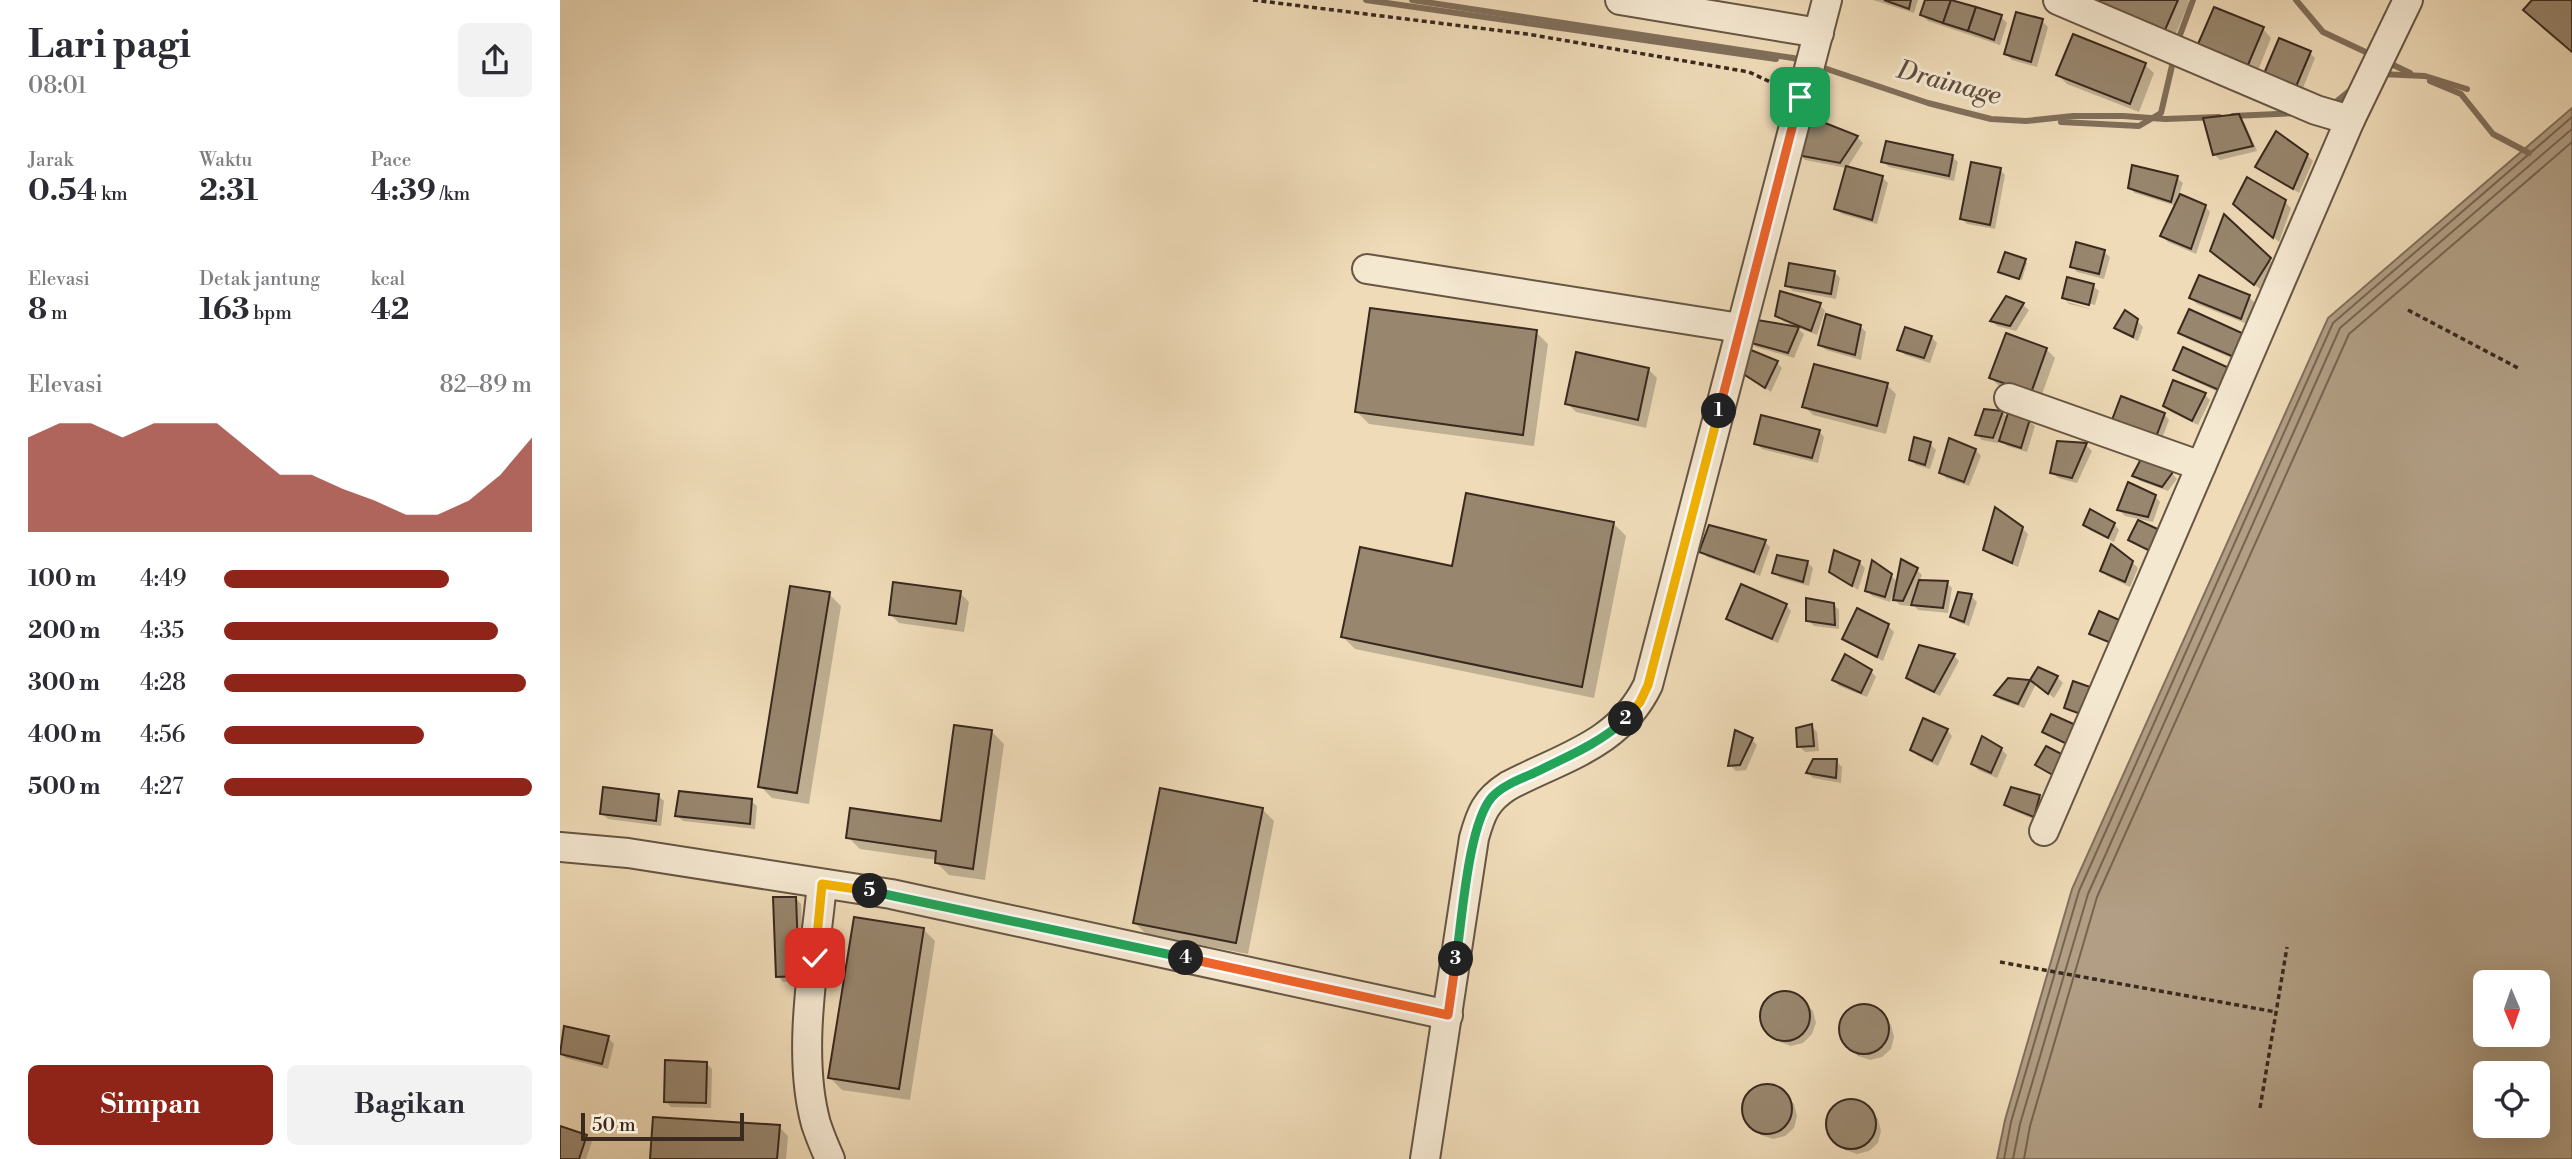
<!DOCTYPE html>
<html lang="id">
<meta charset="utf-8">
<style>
body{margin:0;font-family:"Libre Bodoni",serif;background:#f2f2f3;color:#2b2b33;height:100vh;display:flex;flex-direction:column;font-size:26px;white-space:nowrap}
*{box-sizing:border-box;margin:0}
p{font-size:23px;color:#7c7c81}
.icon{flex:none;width:38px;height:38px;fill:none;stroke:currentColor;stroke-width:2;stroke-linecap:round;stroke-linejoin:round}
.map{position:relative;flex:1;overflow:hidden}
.sheet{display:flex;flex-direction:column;background:#fff;width:560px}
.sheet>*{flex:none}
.needle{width:46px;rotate:178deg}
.tools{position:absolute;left:1913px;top:970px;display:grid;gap:14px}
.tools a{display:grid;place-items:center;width:77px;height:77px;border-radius:10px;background:#fff;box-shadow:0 7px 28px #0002;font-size:35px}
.scale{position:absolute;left:21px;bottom:18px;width:163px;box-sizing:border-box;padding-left:7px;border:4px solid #3a291e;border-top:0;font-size:19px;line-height:24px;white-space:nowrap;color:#3a291e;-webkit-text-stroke:5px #f5e8d1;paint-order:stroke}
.pin{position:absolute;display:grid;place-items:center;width:60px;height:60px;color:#fff;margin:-30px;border-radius:14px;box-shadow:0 4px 10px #0006}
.km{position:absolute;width:35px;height:35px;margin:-18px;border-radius:50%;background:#222;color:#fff;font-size:19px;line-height:35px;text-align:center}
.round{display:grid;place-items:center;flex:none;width:74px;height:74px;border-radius:10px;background:#f2f2f3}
.summary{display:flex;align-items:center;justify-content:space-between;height:119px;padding:0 28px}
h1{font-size:38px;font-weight:700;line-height:52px}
.figures{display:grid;grid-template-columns:repeat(3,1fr);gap:10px;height:119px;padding:7px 28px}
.figures div{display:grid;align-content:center}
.figures b{font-size:30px;font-weight:700}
.figures small{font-size:19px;font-weight:400}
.figures p{font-size:19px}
.chart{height:196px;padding:14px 28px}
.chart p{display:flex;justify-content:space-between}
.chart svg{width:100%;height:126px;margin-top:7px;fill:#8f2418;opacity:.7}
.action{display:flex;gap:14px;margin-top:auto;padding:14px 28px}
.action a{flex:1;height:80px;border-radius:10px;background:#8f2418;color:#fff;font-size:28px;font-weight:700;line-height:80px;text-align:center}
.action a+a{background:#f2f2f3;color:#2b2b33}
ul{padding:0 28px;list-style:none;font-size:23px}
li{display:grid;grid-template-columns:112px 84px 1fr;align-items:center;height:52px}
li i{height:18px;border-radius:9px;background:#8f2418}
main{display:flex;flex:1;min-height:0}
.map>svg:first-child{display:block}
.water{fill:#b19e84;stroke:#816f5b;stroke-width:2;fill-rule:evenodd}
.shadow{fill:#0003}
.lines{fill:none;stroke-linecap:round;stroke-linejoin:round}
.shore{stroke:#766451;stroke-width:2}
.stream{stroke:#816f5b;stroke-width:6}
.building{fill:#98866e;stroke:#3a291e;stroke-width:2}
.minor-casing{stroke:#675644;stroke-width:32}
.path{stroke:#3a291e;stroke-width:3.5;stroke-dasharray:5 3.5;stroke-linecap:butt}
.minor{stroke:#f5e8d1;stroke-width:28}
.split-1-casing{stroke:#fff;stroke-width:14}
.split-2-casing{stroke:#fff;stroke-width:14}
.split-3-casing{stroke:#fff;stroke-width:14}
.split-4-casing{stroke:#fff;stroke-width:14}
.split-5-casing{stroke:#fff;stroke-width:14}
.split-6-casing{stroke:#fff;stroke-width:14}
.split-1{stroke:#f0652b;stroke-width:9}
.split-2{stroke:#f5b400;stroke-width:9}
.split-3{stroke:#22a559;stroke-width:9}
.split-4{stroke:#f0652b;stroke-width:9}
.split-5{stroke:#22a559;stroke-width:9}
.split-6{stroke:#f5b400;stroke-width:9}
.labels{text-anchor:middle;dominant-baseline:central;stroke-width:6;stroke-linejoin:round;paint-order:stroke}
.water-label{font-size:26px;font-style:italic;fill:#5e4c3d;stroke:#f5e8d1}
</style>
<main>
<section class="sheet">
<div class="summary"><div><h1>Lari pagi</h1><p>08:01</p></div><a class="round"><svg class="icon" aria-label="share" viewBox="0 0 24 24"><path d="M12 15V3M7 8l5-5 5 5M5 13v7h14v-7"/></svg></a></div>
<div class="figures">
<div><p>Jarak</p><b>0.54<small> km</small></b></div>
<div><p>Waktu</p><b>2:31</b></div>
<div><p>Pace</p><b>4:39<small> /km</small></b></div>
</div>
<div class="figures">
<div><p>Elevasi</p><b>8<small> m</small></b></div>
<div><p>Detak jantung</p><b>163<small> bpm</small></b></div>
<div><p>kcal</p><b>42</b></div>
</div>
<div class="chart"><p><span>Elevasi</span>82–89 m</p>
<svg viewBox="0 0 160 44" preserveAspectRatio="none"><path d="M0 44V11L10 6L20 6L30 11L40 6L50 6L60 6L70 15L80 24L90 24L100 29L110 33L120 38L130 38L140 33L150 24L160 11V44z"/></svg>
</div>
<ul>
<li><b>100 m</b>4:49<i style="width:73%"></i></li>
<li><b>200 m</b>4:35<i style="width:89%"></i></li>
<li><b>300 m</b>4:28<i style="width:98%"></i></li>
<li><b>400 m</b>4:56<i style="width:65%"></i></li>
<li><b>500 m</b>4:27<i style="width:100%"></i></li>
</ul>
<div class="action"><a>Simpan</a><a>Bagikan</a></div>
</section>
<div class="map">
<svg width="2012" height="1159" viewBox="0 0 2012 1159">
<rect width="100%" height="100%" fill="#efdbb8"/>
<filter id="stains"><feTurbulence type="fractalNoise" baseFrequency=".00286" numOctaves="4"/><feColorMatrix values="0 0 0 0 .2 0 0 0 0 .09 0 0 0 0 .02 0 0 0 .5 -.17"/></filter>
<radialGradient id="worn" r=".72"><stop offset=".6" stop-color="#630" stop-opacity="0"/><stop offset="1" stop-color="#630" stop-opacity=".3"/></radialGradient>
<path class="water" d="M 2012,108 L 2012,1159 L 1437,1159 L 1445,1120 L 1512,889 L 1768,318 ZM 1925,982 L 1978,982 L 1978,1034 L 1925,1034 ZM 1925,1073 L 1978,1073 L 1978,1125 L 1925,1125 Z"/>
<g class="shadow">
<polygon points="1313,0 1358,0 1354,13"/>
<polygon points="1367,0 1391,0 1441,17 1447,23 1440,45 1368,21 1362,15"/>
<polygon points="1539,0 1628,0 1629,2 1614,38"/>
<polygon points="1482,21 1488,27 1477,67 1452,60 1446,54"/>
<polygon points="1703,29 1711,38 1697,73 1649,52 1640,44"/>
<polygon points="1750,53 1755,58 1741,93 1705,75"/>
<polygon points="1585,65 1594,73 1579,112 1507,84 1498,75"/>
<polygon points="1678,116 1684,122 1697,151 1660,160 1654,154"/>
<polygon points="1251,120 1297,137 1303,143 1287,168 1245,160 1239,154"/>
<polygon points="1747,155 1753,161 1739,193 1697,166"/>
<polygon points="1392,157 1398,162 1394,181 1329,167 1323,162"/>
<polygon points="1440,170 1445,175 1435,229 1407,224 1402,219"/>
<polygon points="1323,178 1328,183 1317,224 1282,214 1276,209"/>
<polygon points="1617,178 1623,183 1619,195 1645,206 1650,212 1636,254 1608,242 1602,236 1616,206 1575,193 1569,187"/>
<polygon points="1725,202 1731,208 1719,242 1681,210"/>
<polygon points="1544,252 1550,257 1544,279 1517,272 1512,266"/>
<polygon points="1658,256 1709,260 1715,265 1700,289"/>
<polygon points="1465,261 1467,263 1462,280 1440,272"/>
<polygon points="1274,272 1280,278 1276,299 1233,291 1227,286"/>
<polygon points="1640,277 1689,297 1695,303 1687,324 1637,304 1631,298"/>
<polygon points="1533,286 1539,291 1535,305 1508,298 1508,302 1534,310 1509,304 1504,298"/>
<polygon points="1447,298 1463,305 1469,310 1456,331 1437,326 1432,321"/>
<polygon points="1260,305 1265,311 1257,335 1236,327 1244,334 1234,358 1196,347 1190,342 1236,327 1223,321 1217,315"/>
<polygon points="1577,321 1583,327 1578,341 1562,333 1556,328"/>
<polygon points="1300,326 1306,332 1301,360 1266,350 1260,345"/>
<polygon points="976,332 988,344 974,446 809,424 797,412"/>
<polygon points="1620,332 1689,341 1680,362 1626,338"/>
<polygon points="1371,337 1377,343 1370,363 1345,355 1339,349"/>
<polygon points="1486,349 1495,358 1480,400 1440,387 1431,378"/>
<polygon points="1624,350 1665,395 1621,375 1616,369"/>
<polygon points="1217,363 1222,368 1211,392 1181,371"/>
<polygon points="1088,369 1097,378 1086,428 1016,412 1007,403"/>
<polygon points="1327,385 1336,394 1326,434 1253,415 1244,406"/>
<polygon points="1645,395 1650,400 1638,425 1611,412 1605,406"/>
<polygon points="1562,398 1604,414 1609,420 1601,441"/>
<polygon points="1425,411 1443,413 1448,418 1469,421 1475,426 1467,452 1447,446 1440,439 1438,443 1422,440 1417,435"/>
<polygon points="1259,431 1264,437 1258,463 1202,449 1196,443"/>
<polygon points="1498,443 1526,445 1532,451 1517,483 1498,478 1492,472"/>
<polygon points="1370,444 1376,450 1370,469 1356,465 1351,460"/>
<polygon points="1416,450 1421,456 1409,486 1386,478 1381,472"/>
<polygon points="1612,473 1617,479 1608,491 1580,481 1574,476"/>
<polygon points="1595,496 1600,502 1593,522 1565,516 1559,510"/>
<polygon points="1054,524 1066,536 1034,698 795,649 783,637 893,568"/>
<polygon points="1554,524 1559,530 1554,542 1530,530 1525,525"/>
<polygon points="1462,528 1468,534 1458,567 1431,555 1425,549"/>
<polygon points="1205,542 1210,547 1200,576 1147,557 1141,551"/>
<polygon points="1247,562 1253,568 1249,586 1220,578 1214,573"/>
<polygon points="1299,562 1305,568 1298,590 1271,571"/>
<polygon points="1572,562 1578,568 1570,587 1547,576 1542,570"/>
<polygon points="1356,569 1362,575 1359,582 1387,583 1392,588 1388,613 1358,610 1351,602 1349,606 1340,605 1332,597 1330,602 1312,596 1307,590 1331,576 1338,582"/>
<polygon points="400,593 409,602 404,632 339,623 330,614"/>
<polygon points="269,594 281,606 249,804 212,798 200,786"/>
<polygon points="1411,596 1417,602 1409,626 1398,622 1392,617"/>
<polygon points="1273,604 1279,610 1279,629 1254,626 1248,620"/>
<polygon points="1226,605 1231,611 1218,643 1174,624 1168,619"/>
<polygon points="1328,626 1334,632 1323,661 1290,644 1284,639"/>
<polygon points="1361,647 1394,656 1399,661 1380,696 1354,684 1348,678"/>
<polygon points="1479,669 1497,677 1503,683 1494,698 1476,684 1464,708 1441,700 1436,695 1449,680 1471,682"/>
<polygon points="1311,671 1316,677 1307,697 1279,686 1274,680"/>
<polygon points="1251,726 1257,732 1259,751 1245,752 1239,746"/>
<polygon points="1387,730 1392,736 1378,766 1358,756 1352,750"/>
<polygon points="432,732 444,744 425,880 389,875 377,863 377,860 300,849 288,837 382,823"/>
<polygon points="1192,740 1197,745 1186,770 1176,771 1170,765"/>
<polygon points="1441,749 1447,755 1437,778 1418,770 1413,764"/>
<polygon points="1276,761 1282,767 1281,783 1253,778 1248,773"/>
<polygon points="98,796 104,801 101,826 48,819 42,814"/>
<polygon points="1479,797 1485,802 1480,822 1452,810 1446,805"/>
<polygon points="191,801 197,806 195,829 123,821 117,816"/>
<polygon points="702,809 714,821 688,954 587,935 575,923"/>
<polygon points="235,898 241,904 244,981 223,982 218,976"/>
<polygon points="363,929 375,941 350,1100 282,1090 270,1078"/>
<polygon points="1226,992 1238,996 1253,1011 1256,1023 1252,1034 1243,1043 1231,1046 1220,1042 1205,1026 1202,1015 1205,1003 1214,995"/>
<polygon points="1305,1006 1316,1009 1323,1016 1331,1025 1334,1037 1331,1049 1322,1057 1310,1060 1298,1056 1283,1041 1280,1029 1284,1017 1293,1009"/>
<polygon points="6,1028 48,1038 54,1044 48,1069 5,1058 0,1050"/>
<polygon points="146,1063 152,1069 151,1108 111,1107 105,1101"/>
<polygon points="1207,1085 1219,1088 1226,1095 1234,1104 1237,1116 1234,1128 1225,1136 1213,1139 1201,1135 1186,1120 1183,1108 1187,1096 1196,1088"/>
<polygon points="1291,1100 1303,1104 1318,1119 1321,1131 1318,1143 1309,1151 1297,1154 1285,1150 1270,1135 1267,1123 1271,1111 1280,1103"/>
<polygon points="219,1127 228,1136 226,1159 92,1159"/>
<polygon points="0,1128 26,1137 32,1142 26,1159 0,1159"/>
</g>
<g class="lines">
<g class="shore">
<polyline points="1444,1159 1451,1122 1519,891 1773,323 2012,117"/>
<polyline points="1453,1159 1460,1124 1528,894 1780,328 2012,129"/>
<polyline points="1464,1159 1470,1126 1537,897 1789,334 2012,142"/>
</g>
<g class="stream">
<polyline points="806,0 1216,59"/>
<polyline points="852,0 1233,58 1244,61"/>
<polyline points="1736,0 1763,32 1812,55"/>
<polyline points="1617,43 1633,0"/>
<polyline points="1825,61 1850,73"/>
<polyline points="1258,66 1368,103 1431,119 1466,121 1513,116 1563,116 1605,119 1659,117"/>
<polyline points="1820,74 1865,76 1907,89"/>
<polyline points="1870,81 1901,94 1933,134 1969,153"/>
<polyline points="1772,105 1793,88"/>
<polyline points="1673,116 1736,113"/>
<polyline points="1501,122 1579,126 1601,113 1614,57"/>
</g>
</g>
<g class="building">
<polygon points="1324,0 1351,0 1349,9"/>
<polygon points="1365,0 1391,0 1383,23 1360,15"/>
<polygon points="1391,0 1416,7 1408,31 1383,23"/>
<polygon points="1537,0 1618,0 1605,30 1536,2"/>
<polygon points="1972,0 2012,0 2012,52 1963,10"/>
<polygon points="1416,7 1442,15 1434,40 1408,31"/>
<polygon points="1654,7 1704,27 1688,65 1638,44"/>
<polygon points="1456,12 1483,19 1471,62 1444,54"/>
<polygon points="1513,34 1586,63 1570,104 1496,75"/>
<polygon points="1719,38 1751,51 1735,89 1703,76"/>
<polygon points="1679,114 1693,146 1653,155 1643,118"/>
<polygon points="1250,117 1298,136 1280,163 1237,155"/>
<polygon points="1716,131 1748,154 1733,189 1695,167"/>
<polygon points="1326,141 1393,155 1389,176 1321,162"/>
<polygon points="1411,162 1441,168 1430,225 1400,219"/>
<polygon points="1572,165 1618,176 1611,202 1568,188"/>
<polygon points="1286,166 1323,176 1312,220 1274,209"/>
<polygon points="1687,177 1726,200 1713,238 1673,204"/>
<polygon points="1620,194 1646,205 1631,249 1600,236"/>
<polygon points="1664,214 1711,258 1694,285 1650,251"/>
<polygon points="1516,242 1545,250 1539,274 1510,267"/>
<polygon points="1445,252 1466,259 1459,279 1438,272"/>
<polygon points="1229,263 1275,271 1271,294 1225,286"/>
<polygon points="1639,275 1690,295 1681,319 1629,298"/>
<polygon points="1507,277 1534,284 1529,305 1502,298"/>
<polygon points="1220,291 1261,303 1251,331 1215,316"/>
<polygon points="1446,296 1464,303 1450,326 1430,321"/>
<polygon points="810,308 977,330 963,435 795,412"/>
<polygon points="1629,309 1684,334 1674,357 1618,333"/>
<polygon points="1565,310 1578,319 1573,337 1554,328"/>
<polygon points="1266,314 1301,325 1295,355 1258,345"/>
<polygon points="1197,320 1239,327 1228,353 1188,342"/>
<polygon points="1345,327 1372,336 1364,358 1337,350"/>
<polygon points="1446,333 1487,348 1471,393 1429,378"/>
<polygon points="1623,347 1669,368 1659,390 1613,370"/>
<polygon points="1186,348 1218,361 1205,388 1179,371"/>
<polygon points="1016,352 1089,368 1078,420 1005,404"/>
<polygon points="1254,364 1328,383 1317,426 1242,407"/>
<polygon points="1613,380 1646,393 1632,421 1603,406"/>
<polygon points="1561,396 1605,413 1596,437 1552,420"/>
<polygon points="1424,409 1443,411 1433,438 1415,435"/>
<polygon points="1448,413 1470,419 1461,448 1439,441"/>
<polygon points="1201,415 1260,430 1252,458 1194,444"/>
<polygon points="1354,437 1371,442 1365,465 1349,460"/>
<polygon points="1389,438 1416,449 1404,482 1379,473"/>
<polygon points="1497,441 1527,443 1512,478 1490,473"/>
<polygon points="1582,457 1613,472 1602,487 1572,476"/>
<polygon points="1568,482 1596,495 1588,517 1557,510"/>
<polygon points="906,493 1054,522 1022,687 781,637 800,547 892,566"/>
<polygon points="1435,507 1463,527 1452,563 1423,550"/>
<polygon points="1530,509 1555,523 1548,538 1523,525"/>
<polygon points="1578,520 1604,532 1594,553 1568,540"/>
<polygon points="1149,525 1206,540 1194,572 1139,552"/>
<polygon points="1551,544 1573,561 1565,582 1540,571"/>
<polygon points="1274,550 1300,561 1292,586 1269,572"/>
<polygon points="1217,555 1248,561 1243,582 1212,573"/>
<polygon points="1341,559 1358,568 1343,601 1333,600"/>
<polygon points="1312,560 1332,574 1325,597 1305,591"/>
<polygon points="1359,580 1388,581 1383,608 1351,605"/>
<polygon points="333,582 401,591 396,624 329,615"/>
<polygon points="1181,584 1227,604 1212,639 1166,619"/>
<polygon points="230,586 270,592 237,793 198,787"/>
<polygon points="1398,592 1412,594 1404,622 1390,617"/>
<polygon points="1246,598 1274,603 1275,625 1246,621"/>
<polygon points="1297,608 1329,624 1317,657 1282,639"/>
<polygon points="1539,611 1566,623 1556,645 1529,634"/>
<polygon points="1359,645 1395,654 1374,692 1346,678"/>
<polygon points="1285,654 1312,670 1301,693 1272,680"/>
<polygon points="1478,667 1498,676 1488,694 1470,680"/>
<polygon points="1448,678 1470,680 1458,704 1434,695"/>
<polygon points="1513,681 1536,689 1526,716 1504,708"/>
<polygon points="1491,714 1518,726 1509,745 1482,732"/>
<polygon points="1363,718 1388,729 1372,761 1350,750"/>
<polygon points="1252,724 1254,746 1237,747 1236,728"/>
<polygon points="394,725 432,730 413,869 375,863 376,851 286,838 290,808 381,821"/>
<polygon points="1175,730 1193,738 1180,765 1168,766"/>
<polygon points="1422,736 1442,748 1431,773 1411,764"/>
<polygon points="1486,746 1509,758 1498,778 1475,765"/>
<polygon points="1253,759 1277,759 1276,778 1246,773"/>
<polygon points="43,787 99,794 96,821 40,814"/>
<polygon points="1451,787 1480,795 1474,817 1444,805"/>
<polygon points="600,788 703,808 676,943 573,923"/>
<polygon points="119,791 192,799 190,824 115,816"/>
<polygon points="213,897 236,897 239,976 216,977"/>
<polygon points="294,917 364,928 339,1089 268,1078"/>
<circle cx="1225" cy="1016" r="25"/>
<circle cx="1304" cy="1029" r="25"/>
<polygon points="4,1026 49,1036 42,1064 0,1054"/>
<polygon points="105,1060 147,1062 146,1103 104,1102"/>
<circle cx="1207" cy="1109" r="25"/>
<circle cx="1291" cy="1124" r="25"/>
<polygon points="93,1117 220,1125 217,1159 90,1159"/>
<polygon points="0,1126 27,1135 19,1159 0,1159"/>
</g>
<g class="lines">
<defs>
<g id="minor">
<polyline points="1060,0 1259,33"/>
<polyline points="1498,0 1756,110 1790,120"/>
<polyline points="807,269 1180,328"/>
<polyline points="1449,398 1641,466"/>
<polyline points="1484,831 1790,120 1848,0"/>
<polyline points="0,847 68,853 331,894 888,1015"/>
<path d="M 262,884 C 255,958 236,1052 256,1124 C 260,1136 265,1148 270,1159"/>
<path d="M 865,1159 L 914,838 C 921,813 926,800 948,786 C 1003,757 1059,745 1088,685 L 1267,0"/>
</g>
</defs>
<use href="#minor" class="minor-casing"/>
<g class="path">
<polyline points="693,0 967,34 1189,72 1221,87"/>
<polyline points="1848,310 1958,368"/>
<polyline points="1440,962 1716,1012"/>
<polyline points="1700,1108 1727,947"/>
</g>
<use href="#minor" class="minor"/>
</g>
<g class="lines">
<defs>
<polyline id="split-1" points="1159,411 1240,97"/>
<polyline id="split-2" points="1066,719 1080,702 1088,685 1159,411"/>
<path id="split-3" d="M 896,959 C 902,921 908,824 932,797 C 942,786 960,779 974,773 C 1006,757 1039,744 1066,719"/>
<polyline id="split-4" points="626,958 888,1015 896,959"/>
<polyline id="split-5" points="310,891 626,958"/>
<polyline id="split-6" points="255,958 262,884 310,891"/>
</defs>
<use href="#split-1" class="split-1-casing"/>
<use href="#split-2" class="split-2-casing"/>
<use href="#split-3" class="split-3-casing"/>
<use href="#split-4" class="split-4-casing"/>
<use href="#split-5" class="split-5-casing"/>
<use href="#split-6" class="split-6-casing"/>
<use href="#split-1" class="split-1"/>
<use href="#split-2" class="split-2"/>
<use href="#split-3" class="split-3"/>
<use href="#split-4" class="split-4"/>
<use href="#split-5" class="split-5"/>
<use href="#split-6" class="split-6"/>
</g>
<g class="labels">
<g class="water-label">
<text transform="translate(1389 83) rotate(15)">Drainage</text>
</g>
</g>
<rect width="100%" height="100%" filter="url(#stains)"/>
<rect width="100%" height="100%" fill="url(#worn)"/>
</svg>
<div class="tools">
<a><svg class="needle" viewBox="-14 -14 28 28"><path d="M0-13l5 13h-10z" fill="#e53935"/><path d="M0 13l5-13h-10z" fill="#7c7c81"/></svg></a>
<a><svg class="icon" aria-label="locate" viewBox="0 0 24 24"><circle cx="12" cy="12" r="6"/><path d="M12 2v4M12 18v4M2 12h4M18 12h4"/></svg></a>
</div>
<div class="scale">50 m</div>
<div class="pin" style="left:1240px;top:97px;background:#1e9e55"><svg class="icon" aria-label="arrive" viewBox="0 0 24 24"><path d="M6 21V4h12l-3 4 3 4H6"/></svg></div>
<div class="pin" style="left:255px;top:958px;background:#d93025"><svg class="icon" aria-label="check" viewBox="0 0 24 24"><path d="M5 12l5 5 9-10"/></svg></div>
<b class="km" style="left:1159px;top:411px">1</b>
<b class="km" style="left:1066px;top:719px">2</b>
<b class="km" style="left:896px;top:959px">3</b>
<b class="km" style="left:626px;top:958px">4</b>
<b class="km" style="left:310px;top:891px">5</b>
</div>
</main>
